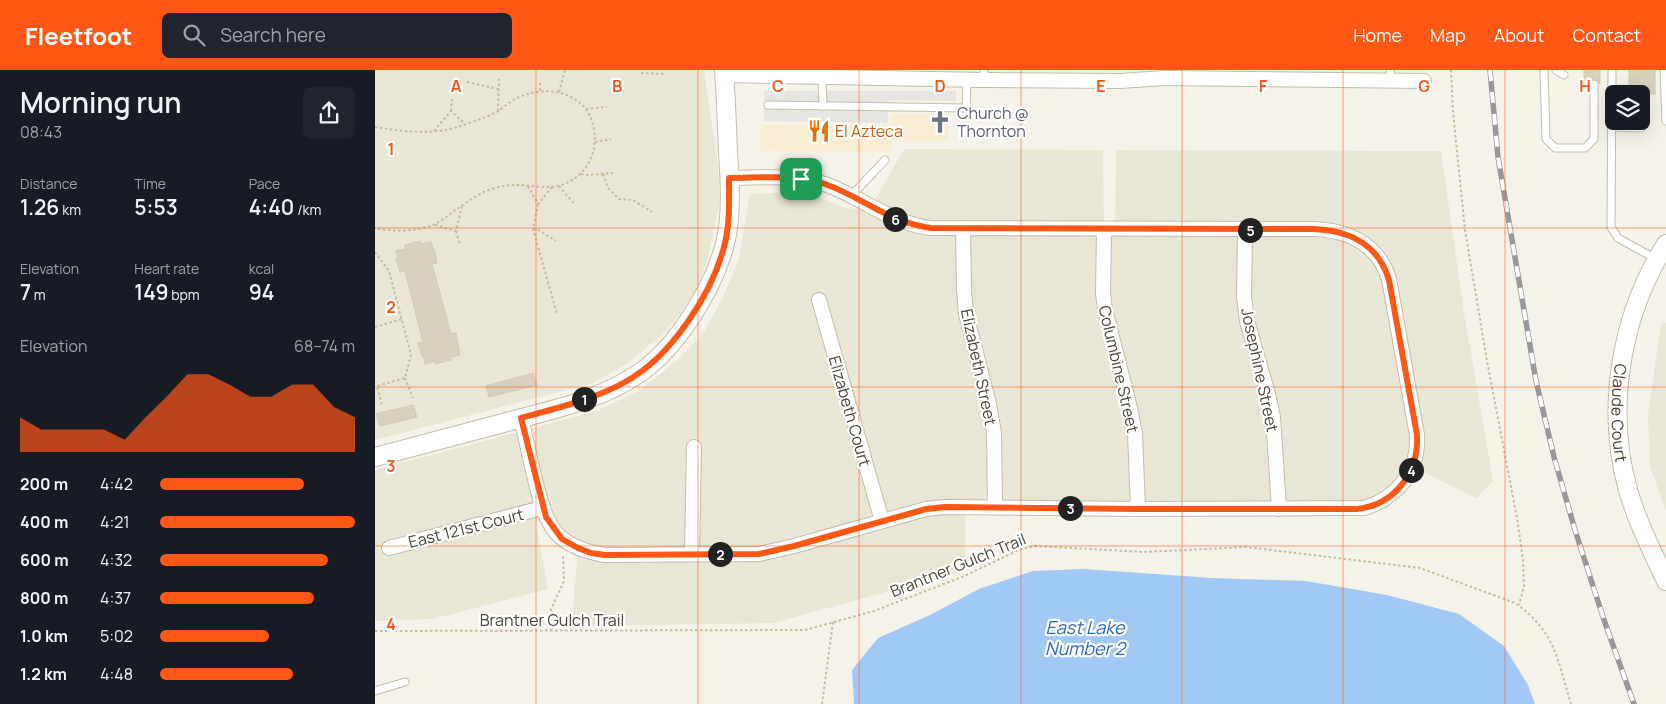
<!DOCTYPE html>
<meta charset="utf-8">
<style>
body{margin:0;font-family:Manrope,sans-serif;background:#20242c;color:#f1f3f6;height:100vh;display:flex;flex-direction:column;font-size:19px;white-space:nowrap}
*{box-sizing:border-box;margin:0}
p{font-size:16px;color:#9ea1a6}
.icon{flex:none;width:28px;height:28px;fill:none;stroke:currentColor;stroke-width:2;stroke-linecap:round;stroke-linejoin:round}
.map{position:relative;flex:1;overflow:hidden}
.details{display:flex;flex-direction:column;background:#171b24;width:375px}
.details>*{flex:none}
.controls{position:absolute;left:1230px;top:15px;display:grid;gap:10px}
.controls a{display:grid;place-items:center;width:45px;height:45px;border-radius:8px;background:#171b24;box-shadow:0 5px 20px #0002;font-size:25px}
.pin{position:absolute;display:grid;place-items:center;width:42px;height:42px;color:#fff;margin:-21px;border-radius:10px;box-shadow:0 2px 8px #0006}
.km{position:absolute;width:25px;height:25px;margin:-12px;border-radius:50%;background:#222;color:#fff;font-size:14px;line-height:25px;text-align:center}
.round{display:grid;place-items:center;flex:none;width:52px;height:52px;border-radius:8px;background:#20242c}
.head{display:flex;align-items:center;justify-content:space-between;height:85px;padding:0 20px}
h1{font-size:28px;font-weight:600;line-height:38px}
.metrics{display:grid;grid-template-columns:repeat(3,1fr);gap:8px;height:85px;padding:5px 20px}
.metrics div{display:grid;align-content:center}
.metrics b{font-size:21px;font-weight:600}
.metrics small{font-size:14px;font-weight:400}
.metrics p{font-size:14px}
.chart{height:140px;padding:10px 20px}
.chart p{display:flex;justify-content:space-between}
.chart svg{width:100%;height:90px;margin-top:5px;fill:#ff5716;opacity:.7}
ul{padding:0 20px;list-style:none;font-size:16px}
li{display:grid;grid-template-columns:80px 60px 1fr;align-items:center;height:38px}
li i{height:12px;border-radius:6px;background:#ff5716}
header{display:flex;align-items:center;gap:30px;box-sizing:border-box;height:70px;padding:0 25px;background:#ff5716;color:#fff}
header strong{font-size:24px}
nav{display:flex;gap:28px;margin-inline-start:auto;font-size:18px}
.search{width:350px;height:45px;background:#20242c;display:flex;align-items:center;gap:12px;box-sizing:border-box;padding:0 18px;border-radius:8px;color:#9ea1a6;font-size:19px}
main{display:flex;flex:1;min-height:0}
.map>svg:first-child{display:block}
.residential{fill:#eae6d6}
.commercial{fill:#f8edd3}
.parking{fill:#e6e5e1}
.water{fill:#a2c8f5}
.building{fill:#d8d1bd;stroke:#d3cab0}
.lines{fill:none;stroke-linecap:round;stroke-linejoin:round}
.service-casing{stroke:#c2bdaa;stroke-width:9}
.minor-casing{stroke:#c2bdaa;stroke-width:16}
.tertiary-casing{stroke:#c2bdaa;stroke-width:20}
.path{stroke:#c4bb9b;stroke-width:2;stroke-dasharray:2.5 2.5;stroke-linecap:butt}
.service{stroke:#fff;stroke-width:7}
.minor{stroke:#fff;stroke-width:14}
.tertiary{stroke:#fff;stroke-width:18}
.rail-casing{stroke:#989898;stroke-width:5.5}
.rail{stroke:#fff;stroke-width:4;stroke-dasharray:11;stroke-linecap:butt}
.route-casing{stroke:#fff;stroke-width:10}
.route{stroke:#ff5716;stroke-width:6}
.grid{fill:none;stroke:#f65618;stroke-width:1;stroke-opacity:0.55}
.labels{text-anchor:middle;dominant-baseline:central;stroke-width:4.5;stroke-linejoin:round;paint-order:stroke}
.worship-label{font-size:16px;fill:#5b616d;stroke:#fff;text-anchor:start}
.food-label{font-size:16px;fill:#c56008;stroke:#fff;text-anchor:start}
.street-label{font-size:16px;fill:#4a4536;stroke:#fff}
.water-label{font-size:18px;font-style:italic;fill:#286bbd;stroke:#fff}
.grid-label{font-size:16px;text-anchor:middle;font-weight:bold;fill:#f65618;stroke:#fff;stroke-width:4.5;stroke-linejoin:round;paint-order:stroke}
</style>
<header>
<strong>Fleetfoot</strong>
<div class="search"><svg class="icon" aria-label="search" viewBox="0 0 24 24"><circle cx="10" cy="10" r="6"/><path d="M15 15l6 6"/></svg>Search here</div>
<nav><a>Home</a><a>Map</a><a>About</a><a>Contact</a></nav>
</header>
<main>
<section class="details">
<div class="head"><div><h1>Morning run</h1><p>08:43</p></div><a class="round"><svg class="icon" aria-label="share" viewBox="0 0 24 24"><path d="M12 15V3M7 8l5-5 5 5M5 13v7h14v-7"/></svg></a></div>
<div class="metrics">
<div><p>Distance</p><b>1.26<small> km</small></b></div>
<div><p>Time</p><b>5:53</b></div>
<div><p>Pace</p><b>4:40<small> /km</small></b></div>
</div>
<div class="metrics">
<div><p>Elevation</p><b>7<small> m</small></b></div>
<div><p>Heart rate</p><b>149<small> bpm</small></b></div>
<div><p>kcal</p><b>94</b></div>
</div>
<div class="chart"><p><span>Elevation</span>68–74 m</p>
<svg viewBox="0 0 160 44" preserveAspectRatio="none"><path d="M0 44V27L10 33L20 33L30 33L40 33L50 38L60 27L70 17L80 6L90 6L100 11L110 17L120 17L130 11L140 11L150 22L160 27V44z"/></svg>
</div>
<ul>
<li><b>200 m</b>4:42<i style="width:74%"></i></li>
<li><b>400 m</b>4:21<i style="width:100%"></i></li>
<li><b>600 m</b>4:32<i style="width:86%"></i></li>
<li><b>800 m</b>4:37<i style="width:79%"></i></li>
<li><b>1.0 km</b>5:02<i style="width:56%"></i></li>
<li><b>1.2 km</b>4:48<i style="width:68%"></i></li>
</ul>
</section>
<div class="map">
<svg width="1291" height="634" viewBox="0 0 1291 634">
<rect width="100%" height="100%" fill="#f5f3e9"/>
<g class="residential">
<polygon points="0,0 329,0 343,96 345,131 332,191 320,221 304,246 283,268 252,294 218,313 0,370"/>
<polygon points="529,79 728,80 729,159 740,159 741,80 1066,81 1089,243 1118,411 1101,428 1038,397 1001,434 590,437 590,500 399,553 197,556 203,478 159,441 173,519 58,549 0,551 0,400 222,341 265,320 301,291 329,262 348,227 364,188 375,124 423,122 446,128 472,139 496,137"/>
<polygon points="1286,253 1291,253 1291,441 1275,397 1273,345"/>
</g>
<polygon class="commercial" points="516,44 573,44 573,71 517,71 516,82 385,81 386,55 516,55"/>
<polygon class="parking" points="389,21 581,21 581,31 513,30 513,53 389,51"/>
<polygon class="water" points="709,499 837,508 931,511 1012,525 1084,544 1129,576 1153,615 1160,634 479,634 477,600 503,568 555,545 604,519 658,501"/>
<g class="building">
<polygon points="1209,0 1225,0 1225,14 1219,9 1216,10 1214,14 1209,14"/>
<rect x="1254" y="0" width="26" height="24"/>
<polygon points="45,171 46,174 56,172 60,183 62,193 57,194 76,264 81,263 85,285 76,287 76,290 60,294 60,291 50,294 49,287 48,288 43,273 48,272 30,201 25,202 21,188 23,187 21,181 30,179 30,175"/>
<polygon points="158,303 162,315 114,327 111,316"/>
<polygon points="38,335 42,347 5,356 1,344"/>
</g>
<g class="lines">
<defs>
<g id="service">
<polyline points="1015,0 1016,10"/>
<polyline points="1169,0 1171,69 1180,78 1210,78 1219,69 1219,14"/>
<polyline points="1181,0 1189,5"/>
<polyline points="1237,0 1236,157 1243,168 1281,189"/>
<polyline points="1289,0 1291,51"/>
<polyline points="447,7 448,36"/>
<polyline points="609,10 609,0"/>
<polyline points="393,35 591,38 592,10"/>
<polyline points="1266,41 1266,36"/>
<polyline points="1237,57 1266,58 1266,51"/>
<polyline points="477,125 510,90"/>
<polyline points="0,621 30,612"/>
</g>
<g id="minor">
<polyline points="349,5 609,10 745,11 790,8 1049,11"/>
<polyline points="588,158 589,219 591,244 614,334 619,363 620,437"/>
<polyline points="729,159 728,224 730,239 755,338 760,363 763,439"/>
<polyline points="870,160 869,227 872,251 893,324 898,347 904,439"/>
<polyline points="444,230 507,451"/>
<path d="M 146,348 C 151,369 155,389 160,409 C 171,455 179,477 230,485 L 384,484 L 419,476 L 551,439 L 570,437 L 763,439 L 989,438 C 1023,428 1044,400 1042,365 L 1014,209 C 1003,174 973,160 938,159 L 555,158 C 513,152 488,128 450,114 C 420,104 385,108 354,108"/>
<polyline points="14,478 167,438"/>
<polyline points="317,484 319,377"/>
</g>
<g id="tertiary">
<path id="s1" d="M 1291,174 C 1246,245 1230,338 1253,420 C 1262,451 1277,481 1291,511"/>
<path d="M 0,387 C 44,375 88,364 132,352 C 176,340 225,330 263,304 C 302,278 338,219 350,174 C 357,145 355,113 353,83 C 352,55 351,28 349,0"/>
</g>
</defs>
<use href="#service" class="service-casing"/>
<use href="#minor" class="minor-casing"/>
<use href="#tertiary" class="tertiary-casing"/>
<g class="path">
<polyline points="1076,0 1078,42 1090,160 1112,291 1142,448 1148,490 1149,516 1144,535"/>
<polyline points="266,3 289,4"/>
<polyline points="92,12 123,19"/>
<polyline points="165,13 165,22"/>
<polyline points="184,22 190,0"/>
<polyline points="211,39 232,37"/>
<polyline points="76,41 77,29"/>
<polyline points="123,41 124,9"/>
<path d="M 0,57 C 26,61 53,65 79,58 C 93,54 109,48 122,42 C 128,38 134,32 140,29 C 164,17 192,18 210,38 C 219,49 221,65 219,78 C 215,101 194,118 171,117 C 157,117 142,113 129,116 C 123,117 116,119 111,121 C 101,125 91,133 82,139 C 75,144 68,150 60,154 C 43,162 17,162 0,158"/>
<polyline points="59,61 76,41 90,54"/>
<polyline points="220,72 236,69"/>
<polyline points="206,104 213,105 238,103"/>
<polyline points="228,104 233,118 244,129 258,130 277,142"/>
<polyline points="153,116 163,134 178,116"/>
<polyline points="184,116 200,135"/>
<polyline points="163,134 158,159 182,244"/>
<polyline points="60,155 81,161 87,136"/>
<polyline points="158,159 162,159 181,171"/>
<polyline points="81,161 85,175"/>
<polyline points="0,182 14,201 36,285 30,308 2,316 7,336"/>
<polyline points="0,257 27,249"/>
<polyline points="30,308 38,328"/>
<path d="M 0,561 L 430,560 L 499,541 L 587,507 L 646,479 L 661,476 L 769,482 L 871,477 L 1045,498 L 1140,533 C 1181,562 1182,589 1196,634"/>
<polyline points="176,561 176,539 189,511 188,484"/>
<polyline points="447,634 458,552"/>
</g>
<use href="#service" class="service"/>
<use href="#minor" class="minor"/>
<use href="#tertiary" class="tertiary"/>
<defs>
<polyline id="rail" points="1115,0 1123,87 1161,311 1179,387 1200,460 1229,550 1259,634"/>
</defs>
<use href="#rail" class="rail-casing"/>
<use href="#rail" class="rail"/>
</g>
<g class="lines">
<defs>
<path id="route" d="M 354,108 C 385,108 420,104 450,114 C 489,128 513,152 556,158 L 938,159 C 973,160 1003,174 1014,210 L 1042,365 C 1044,402 1020,435 982,439 L 763,439 L 570,437 L 551,439 L 419,476 L 384,484 L 230,485 L 216,483 L 203,478 L 187,469 L 171,447 L 146,348 C 181,338 218,330 250,312 C 296,287 338,223 350,173 C 355,152 354,130 354,108 Z"/>
</defs>
<use href="#route" class="route-casing"/>
<use href="#route" class="route"/>
</g>
<path class="grid" d="M 161,0 L 161,634M 323,0 L 323,634M 484,0 L 484,634M 646,0 L 646,634M 807,0 L 807,634M 968,0 L 968,634M 1130,0 L 1130,634M 0,158 L 1291,158M 0,317 L 1291,317M 0,476 L 1291,476"/>
<defs>
<symbol id="church-bare" viewBox="-9 -9 18 18"><path d="M-1.2-6h2.4v3.5h3.3v2.4h-3.3V6h-2.4V-.1h-3.3v-2.4h3.3Z" fill="#6b7280" stroke="#fff" stroke-width="2.5" paint-order="stroke"/></symbol>
<symbol id="restaurant-bare" viewBox="-9 -9 18 18"><path d="M-5-6h1v4h1v-4h1v4h1v-4h1v5L-1.5 .5V6h-2V.5L-5-1ZM5-6V6H3V1.5H1.5Q1.5-4 5-6Z" fill="#e8710a" stroke="#fff" stroke-width="2.5" paint-order="stroke"/></symbol>
</defs>
<g fill-rule="evenodd">
<use href="#church-bare" x="549" y="36" width="32" height="32"/>
<use href="#restaurant-bare" x="428" y="45" width="32" height="32"/>
</g>
<g class="labels">
<g class="worship-label">
<text x="582" y="43">Church @<tspan x="582" dy="18">Thornton</tspan></text>
</g>
<g class="food-label">
<text x="460" y="61">El Azteca</text>
</g>
<g class="street-label">
<text transform="translate(604 297) rotate(78)">Elizabeth Street</text>
<text transform="translate(744 299) rotate(77)">Columbine Street</text>
<text transform="translate(885 300) rotate(78)">Josephine Street</text>
<text transform="translate(475 341) rotate(74)">Elizabeth Court</text>
<text stroke="none"><textPath href="#s1" startOffset="178">Claude Court</textPath></text>
<text transform="translate(91 458) rotate(-14)">East 121st Court</text>
<text transform="translate(583 495) rotate(-22)">Brantner Gulch Trail</text>
<text x="177" y="550">Brantner Gulch Trail</text>
</g>
<g class="water-label">
<text x="710" y="557">East Lake<tspan x="710" dy="21">Number 2</tspan></text>
</g>
</g>
<g class="grid-label">
<text x="81" y="22">A</text>
<text x="242" y="22">B</text>
<text x="403" y="22">C</text>
<text x="565" y="22">D</text>
<text x="726" y="22">E</text>
<text x="888" y="22">F</text>
<text x="1049" y="22">G</text>
<text x="1210" y="22">H</text>
<text x="16" y="85">1</text>
<text x="16" y="243">2</text>
<text x="16" y="402">3</text>
<text x="16" y="560">4</text>
</g>
</svg>
<div class="controls">
<a><svg class="icon" aria-label="layers" viewBox="0 0 24 24"><path d="M12 4l9 5-9 5-9-5zM3 14l9 5 9-5"/></svg></a>
</div>
<div class="pin" style="left:426px;top:109px;background:#1e9e55"><svg class="icon" aria-label="arrive" viewBox="0 0 24 24"><path d="M6 21V4h12l-3 4 3 4H6"/></svg></div>
<b class="km" style="left:209px;top:329px">1</b>
<b class="km" style="left:345px;top:484px">2</b>
<b class="km" style="left:695px;top:438px">3</b>
<b class="km" style="left:1036px;top:400px">4</b>
<b class="km" style="left:875px;top:160px">5</b>
<b class="km" style="left:520px;top:149px">6</b>
</div>
</main>
